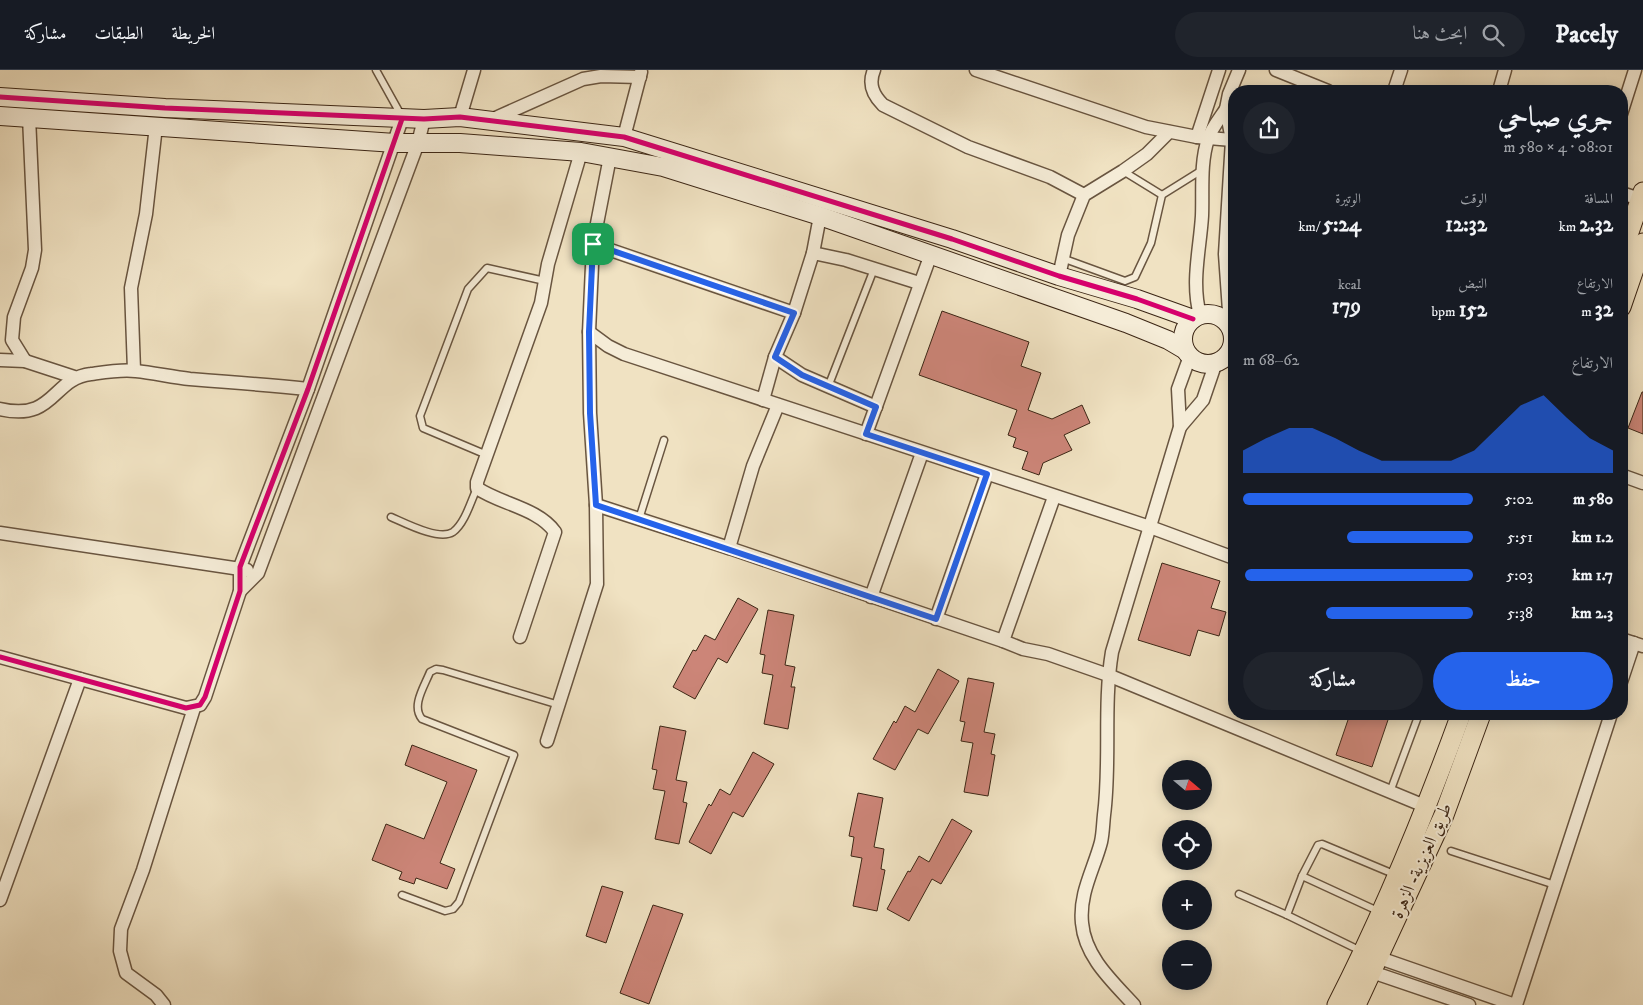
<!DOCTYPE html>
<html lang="ar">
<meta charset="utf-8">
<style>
body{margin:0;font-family:"IM FELL DW Pica",Amiri,serif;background:#20242c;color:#f1f3f6;direction:rtl;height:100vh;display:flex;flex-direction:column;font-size:19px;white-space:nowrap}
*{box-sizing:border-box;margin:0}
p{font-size:16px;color:#9ea1a6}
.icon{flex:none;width:28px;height:28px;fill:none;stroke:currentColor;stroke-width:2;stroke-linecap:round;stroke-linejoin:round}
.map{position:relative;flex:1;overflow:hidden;direction:ltr}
.details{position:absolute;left:1228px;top:15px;width:400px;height:635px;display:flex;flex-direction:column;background:#171b24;border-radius:20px;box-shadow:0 2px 12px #0003;direction:rtl}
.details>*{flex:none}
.needle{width:32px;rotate:109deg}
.fabs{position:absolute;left:1162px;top:690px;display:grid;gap:10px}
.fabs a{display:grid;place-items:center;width:50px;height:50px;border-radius:50%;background:#171b24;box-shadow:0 2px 12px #0003;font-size:25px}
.pin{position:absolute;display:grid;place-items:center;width:42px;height:42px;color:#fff;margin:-21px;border-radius:10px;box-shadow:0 2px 8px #0006}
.round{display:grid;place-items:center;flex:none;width:52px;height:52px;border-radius:26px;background:#20242c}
.overview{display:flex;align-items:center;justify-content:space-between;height:85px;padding:0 15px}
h1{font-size:28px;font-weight:700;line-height:38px}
.stats{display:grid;grid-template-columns:repeat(3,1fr);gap:8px;height:85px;padding:5px 15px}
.stats div{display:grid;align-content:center}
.stats b{font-size:21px;font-weight:700}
.stats small{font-size:14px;font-weight:400}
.stats p{font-size:14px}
.chart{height:140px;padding:10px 15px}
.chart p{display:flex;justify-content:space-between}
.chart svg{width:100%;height:90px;margin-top:5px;fill:#2563eb;opacity:.7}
.button{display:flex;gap:10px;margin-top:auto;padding:10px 15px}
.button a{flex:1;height:58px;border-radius:30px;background:#2563eb;color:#fff;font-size:20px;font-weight:700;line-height:58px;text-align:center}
.button a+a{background:#20242c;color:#f1f3f6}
ul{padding:0 15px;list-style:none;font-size:16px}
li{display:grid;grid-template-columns:80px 60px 1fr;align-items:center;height:38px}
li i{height:12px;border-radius:6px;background:#2563eb}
header{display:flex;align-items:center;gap:30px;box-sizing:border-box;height:70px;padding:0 25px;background:#171b24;border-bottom:1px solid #363941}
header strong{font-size:24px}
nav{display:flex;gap:28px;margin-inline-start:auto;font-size:18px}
.search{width:350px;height:45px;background:#20242c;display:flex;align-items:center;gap:12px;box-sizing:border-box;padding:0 18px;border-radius:28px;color:#9ea1a6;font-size:19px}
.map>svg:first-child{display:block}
.building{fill:#cc8578;stroke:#3c2615}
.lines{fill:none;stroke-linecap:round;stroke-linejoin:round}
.lane-casing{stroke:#695540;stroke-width:9}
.street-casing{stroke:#695540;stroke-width:15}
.secondary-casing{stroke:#3c2615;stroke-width:20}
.primary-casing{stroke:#3c2615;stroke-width:21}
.lane{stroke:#f5ecd7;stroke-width:6}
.street{stroke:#f5ecd7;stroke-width:12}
.secondary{stroke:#f5ecd7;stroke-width:18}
.primary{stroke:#f0e2c2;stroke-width:19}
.cycleway-casing{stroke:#f5ecd7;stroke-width:8}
.cycleway{stroke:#d6006c;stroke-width:5}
.route-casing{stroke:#fff;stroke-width:10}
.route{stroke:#2563eb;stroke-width:6}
.labels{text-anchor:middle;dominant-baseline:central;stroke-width:4;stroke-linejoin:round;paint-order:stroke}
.street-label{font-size:18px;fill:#3c2615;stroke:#f5ecd7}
</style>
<header>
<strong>Pacely</strong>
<div class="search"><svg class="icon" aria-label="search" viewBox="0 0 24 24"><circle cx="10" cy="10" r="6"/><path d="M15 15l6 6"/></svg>ابحث هنا</div>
<nav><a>الخريطة</a><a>الطبقات</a><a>مشاركة</a></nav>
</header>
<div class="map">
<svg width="1643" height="935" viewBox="0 0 1643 935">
<rect width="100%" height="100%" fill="#f0e2c2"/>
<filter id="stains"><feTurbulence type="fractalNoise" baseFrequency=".004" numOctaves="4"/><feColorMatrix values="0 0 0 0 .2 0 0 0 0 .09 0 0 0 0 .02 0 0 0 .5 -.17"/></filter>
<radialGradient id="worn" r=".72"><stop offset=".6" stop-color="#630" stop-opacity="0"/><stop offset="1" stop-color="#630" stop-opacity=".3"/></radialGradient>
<g class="building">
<polygon points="942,241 1029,272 1021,296 1041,303 1028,340 1052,349 1082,335 1090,353 1064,365 1072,380 1043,393 1039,405 1022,399 1028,382 1013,377 1016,368 1008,365 1017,340 919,305"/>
<polygon points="1642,322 1643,322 1643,364 1628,358"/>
<polygon points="1162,493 1220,511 1211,538 1226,542 1219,566 1198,560 1190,586 1138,570"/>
<polygon points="738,528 758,539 727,593 718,588 695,629 673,617 693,580 696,581 705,565 715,570"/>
<polygon points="768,540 794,545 785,595 795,597 791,617 795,617 788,659 764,654 773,605 762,603 765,585 760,584"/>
<polygon points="938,599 959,611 928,664 918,659 895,700 873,689 894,651 896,653 905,636 915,642"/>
<polygon points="968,608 994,613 984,662 995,664 991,684 995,685 988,726 964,722 973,673 961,671 965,652 960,651"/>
<polygon points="1350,644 1390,644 1372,697 1336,685"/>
<polygon points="660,656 686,661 676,710 687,712 683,732 687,733 679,774 655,769 665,721 653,719 657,700 652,699"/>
<polygon points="412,675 477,700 440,793 455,799 447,819 416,808 414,814 399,809 402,802 372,790 386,754 424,769 447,712 405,695"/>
<polygon points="753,682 774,694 743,747 733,742 711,784 689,772 709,734 711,736 720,719 730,725"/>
<polygon points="858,723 883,728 874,777 884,779 881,799 885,800 877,841 853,836 862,788 851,786 854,767 849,766"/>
<polygon points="952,749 972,761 941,814 932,809 909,851 887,839 908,801 910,802 919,786 929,792"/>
<polygon points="602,816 623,822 606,873 586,866"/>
<polygon points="653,835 683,844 649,934 620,923"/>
</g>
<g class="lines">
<defs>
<g id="lane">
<polyline points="376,0 401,45"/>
<polyline points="1123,101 1162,125"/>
<polyline points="1062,188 1125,211 1135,207 1151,173 1162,125 1202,100"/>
<polyline points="828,317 874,199"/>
<polyline points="487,385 423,358 420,346 468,219 487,198 545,211"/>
<path d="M 391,447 C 405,453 439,471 453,462 C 465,453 471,431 477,418"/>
<polyline points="639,449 664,370"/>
<polyline points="1390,722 1419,644"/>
<polyline points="1451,781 1555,815"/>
<polyline points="1302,806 1318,775 1322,774 1396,805"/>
<polyline points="1239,824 1287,845"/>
<path d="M 402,825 L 445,841 L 453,839 L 459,832 L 514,685 L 422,649 C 411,636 424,617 430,602 L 436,599 L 443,600 L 559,635"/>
<polyline points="1361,881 1287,845 1302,806 1380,842"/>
</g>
<g id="street">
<path d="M 874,0 C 868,14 873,25 883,35 L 968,77 L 1050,107 L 1084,125"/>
<polyline points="976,0 1146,57 1197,67 1232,70"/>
<polyline points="1276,0 1328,21"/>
<polyline points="1394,21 1401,0"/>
<polyline points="1499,21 1505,0"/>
<polyline points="1621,44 1635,0"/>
<polyline points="460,47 474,0"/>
<polyline points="491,50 583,9 601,6 640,7"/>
<polyline points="624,67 641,2"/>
<polyline points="1197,67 1219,0"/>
<polyline points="1621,123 1640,129"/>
<polyline points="593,174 794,243"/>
<polyline points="813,183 820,146"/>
<polyline points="1059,206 1068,165 1084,125 1123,101 1147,84 1169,62"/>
<path d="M 1200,245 C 1191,212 1200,179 1202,146 C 1203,121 1200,93 1208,69 C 1211,59 1220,48 1226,39"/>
<polyline points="1230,255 1225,184 1232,70 1226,39 1229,24 1239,0"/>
<polyline points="589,262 608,276 624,284 1150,457 1234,488"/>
<polyline points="0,290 25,291 74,307"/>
<polyline points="25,291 12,270 14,247 32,198 35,180 29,47"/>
<polyline points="134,300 131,218 146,144 156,56"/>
<polyline points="763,330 775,287"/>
<polyline points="876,337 802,305 775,287 794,243 813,183 846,190 919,213"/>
<path d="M 0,339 C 55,352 52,308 91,304 C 105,302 122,299 136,301 C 154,303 172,307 190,309 C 229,312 268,315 308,319"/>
<polyline points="1180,357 1203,330 1216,292"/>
<polyline points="866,364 931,184"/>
<polyline points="1621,405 1643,413"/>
<polyline points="1054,427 1003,571 1023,579 1048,584 1108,605 1427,737"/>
<polyline points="596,435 729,478 753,396 778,335"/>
<polyline points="0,463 247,500"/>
<polyline points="729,478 1003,571"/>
<polyline points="240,521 258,503 418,73 424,49"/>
<polyline points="871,527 922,383"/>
<polyline points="936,549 987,404"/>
<path d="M 520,567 L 555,462 C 538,438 500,434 477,418 L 477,412 L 541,233 L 548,194 L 581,82"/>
<polyline points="1621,569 1643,576"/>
<polyline points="0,587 186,638 200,635 205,627 240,521 240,497 308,319 402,49"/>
<polyline points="1621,612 1634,573"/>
<polyline points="547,671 597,514 596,435 590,343 589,262 593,174 610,87"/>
<polyline points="0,830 80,609"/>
<polyline points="1371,885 1515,935"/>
<polyline points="1366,900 1469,935"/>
<polyline points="164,935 156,925 126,903 120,881 121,859 143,800 194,638"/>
<path d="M 1134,935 C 1112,911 1085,887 1082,853 C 1079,823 1094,799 1101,772 C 1103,763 1103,754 1104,745 C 1111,691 1103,636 1112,582 L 1180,357 L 1178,319 L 1190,286"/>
<polyline points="1516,935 1611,644"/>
</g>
<g id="secondary">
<polyline points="0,27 165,38 424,49 460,47 624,67 952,169 1059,206 1137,229 1193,249"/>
<polyline points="0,46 395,73 460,73 581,82 663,97 820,146 1126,253 1168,270 1185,280"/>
<circle cx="1208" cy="269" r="25"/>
</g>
<g id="primary">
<polyline points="1621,185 1643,122"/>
<polyline points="1621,237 1643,173"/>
<path d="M 1337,935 C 1385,841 1425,743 1461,644"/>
<polyline points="1356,935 1444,745 1481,644"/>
</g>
</defs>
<use href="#lane" class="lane-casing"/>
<use href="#street" class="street-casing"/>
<use href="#secondary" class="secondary-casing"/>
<use href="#primary" class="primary-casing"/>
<use href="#lane" class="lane"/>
<use href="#street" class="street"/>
<use href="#secondary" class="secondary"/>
<use href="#primary" class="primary"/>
<defs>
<g id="cycleway">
<polyline points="0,27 165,38 424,49 460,47 624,67 952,169 1059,206 1137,229 1193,249"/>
<polyline points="0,587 186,638 200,635 205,627 240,521 240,497 308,319 402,49"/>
</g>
</defs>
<use href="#cycleway" class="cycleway-casing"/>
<use href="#cycleway" class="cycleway"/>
</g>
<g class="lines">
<defs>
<polygon id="route" points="593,174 794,243 775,287 802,305 876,337 866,364 987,404 936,549 596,435 590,343 589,262"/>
</defs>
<use href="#route" class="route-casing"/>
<use href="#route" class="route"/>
</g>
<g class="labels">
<g class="street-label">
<text transform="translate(1422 791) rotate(-66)">طريق العزيزية- الزهرة</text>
</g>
</g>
<rect width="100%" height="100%" filter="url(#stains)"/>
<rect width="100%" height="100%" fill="url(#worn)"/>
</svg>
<div class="fabs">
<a><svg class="needle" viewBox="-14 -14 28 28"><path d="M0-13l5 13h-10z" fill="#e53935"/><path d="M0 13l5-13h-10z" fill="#9ea1a6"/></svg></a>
<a><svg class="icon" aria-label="locate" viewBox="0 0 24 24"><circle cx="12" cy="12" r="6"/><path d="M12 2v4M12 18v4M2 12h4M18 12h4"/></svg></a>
<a>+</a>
<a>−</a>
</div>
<div class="pin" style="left:593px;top:174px;background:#1e9e55"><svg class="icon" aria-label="arrive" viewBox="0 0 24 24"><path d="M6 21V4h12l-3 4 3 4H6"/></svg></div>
<section class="details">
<div class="overview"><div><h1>جري صباحي</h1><p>08:01 · 4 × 580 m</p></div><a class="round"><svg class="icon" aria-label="share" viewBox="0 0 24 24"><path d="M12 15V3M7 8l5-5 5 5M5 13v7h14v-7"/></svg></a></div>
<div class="stats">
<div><p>المسافة</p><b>2.32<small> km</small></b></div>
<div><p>الوقت</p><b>12:32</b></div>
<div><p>الوتيرة</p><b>5:24<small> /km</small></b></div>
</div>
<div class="stats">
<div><p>الارتفاع</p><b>32<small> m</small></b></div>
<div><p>النبض</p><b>152<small> bpm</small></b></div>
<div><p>kcal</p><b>179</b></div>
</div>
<div class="chart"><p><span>الارتفاع</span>62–68 m</p>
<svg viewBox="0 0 160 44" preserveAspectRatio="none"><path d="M0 44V33L10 27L20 22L30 22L40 27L50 33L60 38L70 38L80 38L90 38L100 33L110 22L120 11L130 6L140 17L150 27L160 33V44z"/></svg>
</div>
<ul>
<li><b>580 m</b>5:02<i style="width:100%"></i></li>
<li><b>1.2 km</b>5:51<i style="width:55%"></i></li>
<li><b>1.7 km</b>5:03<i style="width:99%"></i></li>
<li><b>2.3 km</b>5:38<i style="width:64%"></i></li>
</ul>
<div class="button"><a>حفظ</a><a>مشاركة</a></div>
</section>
</div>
